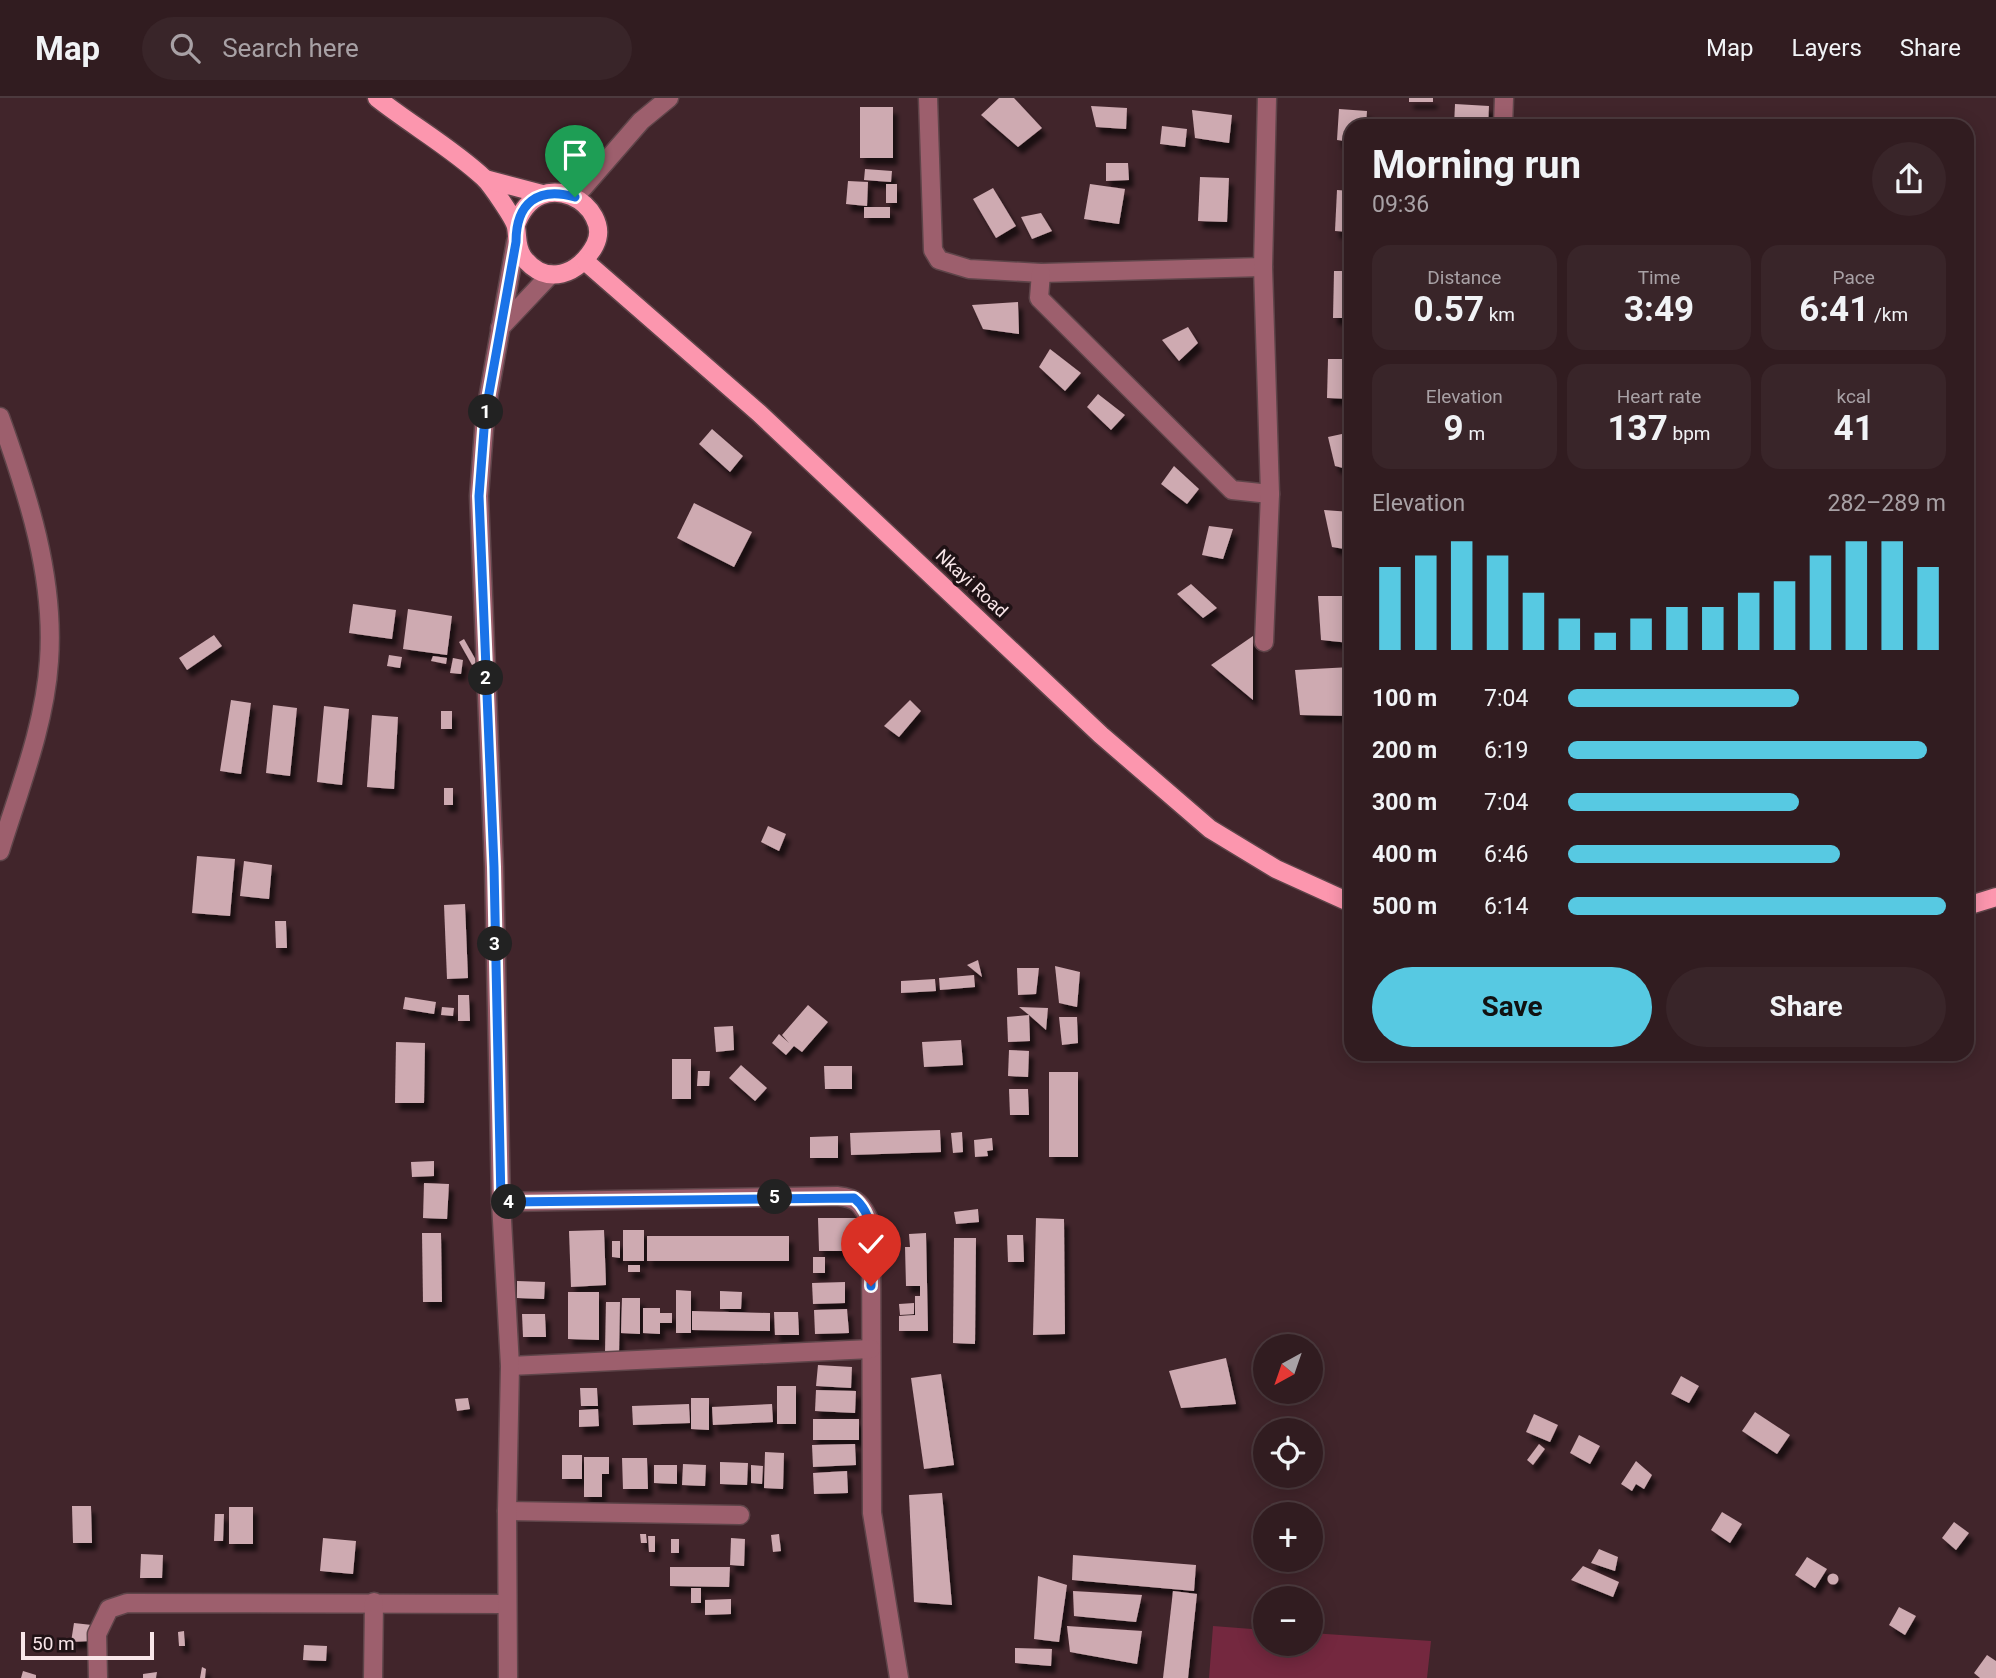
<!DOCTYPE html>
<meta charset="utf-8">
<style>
body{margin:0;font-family:Roboto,sans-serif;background:#392529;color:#f1f3f6;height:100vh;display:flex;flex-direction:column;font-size:26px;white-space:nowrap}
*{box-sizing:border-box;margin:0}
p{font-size:23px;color:#a8a1a5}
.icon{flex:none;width:38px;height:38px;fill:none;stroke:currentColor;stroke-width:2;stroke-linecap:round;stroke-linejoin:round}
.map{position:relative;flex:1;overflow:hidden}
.side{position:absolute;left:1344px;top:21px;width:630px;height:942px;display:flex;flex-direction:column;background:#311c20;border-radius:21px;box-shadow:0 4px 18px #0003,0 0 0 2px #4c3a3e}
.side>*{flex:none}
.needle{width:46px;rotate:220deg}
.buttons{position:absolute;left:1253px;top:1236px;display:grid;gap:14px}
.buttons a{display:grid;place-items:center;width:70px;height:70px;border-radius:50%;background:#311c20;box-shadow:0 4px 18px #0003,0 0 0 2px #4c3a3e;font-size:35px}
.scale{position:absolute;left:21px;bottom:18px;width:133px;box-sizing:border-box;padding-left:7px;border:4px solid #f9e6e9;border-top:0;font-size:19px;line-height:24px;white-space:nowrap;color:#f9e6e9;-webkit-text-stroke:5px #1f1215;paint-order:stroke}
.pin{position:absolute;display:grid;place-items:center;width:60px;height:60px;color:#fff;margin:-72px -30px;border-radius:50% 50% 50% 0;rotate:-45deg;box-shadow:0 0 7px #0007}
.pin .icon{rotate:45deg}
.km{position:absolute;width:35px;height:35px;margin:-18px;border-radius:50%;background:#222;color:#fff;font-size:19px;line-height:35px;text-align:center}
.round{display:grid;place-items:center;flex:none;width:74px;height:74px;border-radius:37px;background:#392529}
.headline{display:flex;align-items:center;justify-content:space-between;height:119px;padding:0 28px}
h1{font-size:38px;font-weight:700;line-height:52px}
.stats{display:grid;grid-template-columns:repeat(3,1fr);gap:10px;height:119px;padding:7px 28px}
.stats div{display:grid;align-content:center;border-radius:18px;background:#392529;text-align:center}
.stats b{font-size:35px;font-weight:700}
.stats small{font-size:19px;font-weight:400}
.stats p{font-size:19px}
.chart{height:196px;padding:14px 28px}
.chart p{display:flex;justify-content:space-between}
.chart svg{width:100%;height:126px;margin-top:7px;stroke:#57c9e2;stroke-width:6}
.cta{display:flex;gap:14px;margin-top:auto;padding:14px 28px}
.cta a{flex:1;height:80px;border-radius:42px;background:#57c9e2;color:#111;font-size:28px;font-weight:700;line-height:80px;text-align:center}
.cta a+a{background:#392529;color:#f1f3f6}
ul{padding:0 28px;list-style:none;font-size:23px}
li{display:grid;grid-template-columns:112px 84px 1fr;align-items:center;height:52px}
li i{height:18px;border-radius:9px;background:#57c9e2}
header{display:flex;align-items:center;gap:42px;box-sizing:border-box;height:98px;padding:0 35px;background:#311c20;border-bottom:2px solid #4c3a3e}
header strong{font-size:33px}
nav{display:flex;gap:38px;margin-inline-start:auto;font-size:24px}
.search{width:490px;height:63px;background:#392529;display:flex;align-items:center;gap:18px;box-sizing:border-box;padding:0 24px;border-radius:38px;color:#a8a1a5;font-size:26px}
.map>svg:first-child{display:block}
.green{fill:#74283f}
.building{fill:#ceaab1;filter:url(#shadow)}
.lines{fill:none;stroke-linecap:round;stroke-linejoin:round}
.minor-casing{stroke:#5e4449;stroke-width:21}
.major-casing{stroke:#5e4449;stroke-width:21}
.minor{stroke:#9d5f6d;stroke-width:18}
.major{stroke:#fc96ae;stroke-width:18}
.route-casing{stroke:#fff;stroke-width:14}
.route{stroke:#1a73e8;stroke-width:9}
.labels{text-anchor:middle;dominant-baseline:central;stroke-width:7;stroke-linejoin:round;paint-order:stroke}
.street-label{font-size:18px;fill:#f9e6e9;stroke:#1f1215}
</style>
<header>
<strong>Map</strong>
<div class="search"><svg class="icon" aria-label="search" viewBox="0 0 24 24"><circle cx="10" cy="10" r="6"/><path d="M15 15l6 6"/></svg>Search here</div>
<nav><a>Map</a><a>Layers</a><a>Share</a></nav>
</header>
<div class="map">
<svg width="1996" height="1580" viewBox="0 0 1996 1580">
<defs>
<filter id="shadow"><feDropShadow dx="4.5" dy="7" stdDeviation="2" flood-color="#0009"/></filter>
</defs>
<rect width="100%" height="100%" fill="#41252b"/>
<polygon class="green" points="1213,1528 1265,1532 1265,1545 1311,1545 1311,1535 1431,1543 1427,1580 1209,1580"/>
<g class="building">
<polygon points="999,0 1014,0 1042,30 1018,49 981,17"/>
<rect x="1409" y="0" width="24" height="4"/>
<polygon points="1455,6 1489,8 1488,28 1454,28"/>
<polygon points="1091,8 1127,10 1126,31 1096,29"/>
<rect x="860" y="9" width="33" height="51"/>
<polygon points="1339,11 1367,13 1366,28 1351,28 1351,44 1337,42"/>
<polygon points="1192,12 1232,17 1229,45 1195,40"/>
<polygon points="1162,28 1187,31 1185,49 1160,46"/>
<polygon points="1106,65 1128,65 1129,82 1106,83"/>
<polygon points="865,71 892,73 891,84 864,82"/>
<polygon points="1200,79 1229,80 1227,124 1198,123"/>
<polygon points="848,83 868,84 867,108 846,106"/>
<rect x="886" y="86" width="11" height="19"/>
<polygon points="1090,86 1125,91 1119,126 1084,121"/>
<polygon points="993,90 1016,128 996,140 973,101"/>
<polygon points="1337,92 1351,93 1351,134 1335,133"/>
<rect x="864" y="109" width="26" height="11"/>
<polygon points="1041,115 1052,133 1032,141 1021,119"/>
<polygon points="1334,173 1351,173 1351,220 1333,220"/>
<polygon points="1018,204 1019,236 983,231 972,207"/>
<polygon points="1188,229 1198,245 1179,263 1162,242"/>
<polygon points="1050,251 1081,275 1065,293 1039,269"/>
<polygon points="1328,261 1351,261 1351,301 1327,300"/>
<polygon points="1098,296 1125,317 1111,332 1087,309"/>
<polygon points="712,331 743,358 730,374 699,346"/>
<polygon points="1351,334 1351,372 1335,368 1328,339"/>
<polygon points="1174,368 1199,391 1187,406 1161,386"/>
<polygon points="694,405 752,434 734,469 677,440"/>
<polygon points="1324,412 1351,414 1351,452 1332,449"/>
<polygon points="1209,428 1233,431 1223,461 1202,457"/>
<polygon points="1191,486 1217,510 1203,520 1177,496"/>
<polygon points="1318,498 1351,498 1350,545 1321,542"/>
<polygon points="353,506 396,512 392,541 349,535"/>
<polygon points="408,511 452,518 447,557 403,551"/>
<polygon points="214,537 222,548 187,572 179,560"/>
<polygon points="1253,538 1253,602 1211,567"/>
<polygon points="464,541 477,564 472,567 459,544"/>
<polygon points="389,557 402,559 400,570 387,568"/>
<polygon points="433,558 447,560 446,566 431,563"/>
<polygon points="453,560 463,562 461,576 450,575"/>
<polygon points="1351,569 1351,618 1300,617 1295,572"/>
<polygon points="231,602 251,605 241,676 220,673"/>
<polygon points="910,602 921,613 899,639 884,628"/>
<polygon points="273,607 297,610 290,678 266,675"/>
<polygon points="324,608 349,611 342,687 317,684"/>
<rect x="441" y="613" width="11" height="18"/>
<polygon points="372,617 398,619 394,691 367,689"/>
<rect x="444" y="690" width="9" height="17"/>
<polygon points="768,728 786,736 779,753 761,744"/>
<polygon points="197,758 235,761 230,818 192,815"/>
<polygon points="244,763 272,767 269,801 240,798"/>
<polygon points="465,806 468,880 447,881 444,807"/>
<polygon points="275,823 286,823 287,850 276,850"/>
<polygon points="978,862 982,879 967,867"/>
<polygon points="1055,868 1080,874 1077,909 1059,905"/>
<polygon points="1017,870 1039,870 1036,896 1018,897"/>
<polygon points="974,877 975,889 940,892 939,880"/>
<polygon points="935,881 936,893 901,895 901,883"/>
<polygon points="458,897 469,897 470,923 458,923"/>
<polygon points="405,899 436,904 434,916 403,911"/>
<polygon points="808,907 828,924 802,954 794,948 786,957 772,945 779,936 789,945 782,937"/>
<polygon points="442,909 454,910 453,918 441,917"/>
<polygon points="1019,909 1048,910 1046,932 1029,917"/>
<polygon points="1029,917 1030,943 1008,944 1007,919"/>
<polygon points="1059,919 1077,919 1078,945 1062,947"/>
<polygon points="733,928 734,952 716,954 714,929"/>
<polygon points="961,942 963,967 924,969 922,944"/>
<polygon points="396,944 425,945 424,1005 395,1005"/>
<polygon points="1009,952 1029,953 1028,979 1008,978"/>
<rect x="672" y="961" width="19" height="40"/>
<polygon points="741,967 767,990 755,1003 729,980"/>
<polygon points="824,968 852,968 852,991 825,991"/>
<polygon points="698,973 710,973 709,988 697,988"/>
<rect x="1049" y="974" width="29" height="85"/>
<polygon points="1009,991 1028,991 1029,1017 1010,1017"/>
<polygon points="940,1032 941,1054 851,1057 850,1035"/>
<polygon points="962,1034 963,1054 953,1055 951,1035"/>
<polygon points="838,1038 838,1060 810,1060 810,1039"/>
<polygon points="992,1040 993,1052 987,1053 988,1058 975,1059 974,1042"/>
<polygon points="434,1063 434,1078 412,1079 411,1064"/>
<polygon points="424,1085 449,1086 447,1121 423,1120"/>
<polygon points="978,1111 979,1124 956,1126 954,1114"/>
<polygon points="818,1120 860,1120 860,1153 819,1153"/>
<polygon points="1036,1120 1064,1121 1065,1236 1033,1237"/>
<polygon points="604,1132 606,1187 571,1189 569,1133"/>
<rect x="623" y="1132" width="21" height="31"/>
<polygon points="422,1135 441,1135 442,1204 423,1204"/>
<polygon points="926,1135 928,1233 899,1233 899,1218 915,1217 915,1198 920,1198 920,1188 906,1188 905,1149 910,1149 909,1136"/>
<polygon points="1007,1137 1023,1137 1024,1164 1008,1164"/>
<rect x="647" y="1138" width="142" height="25"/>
<polygon points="954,1140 976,1140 975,1246 953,1245"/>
<polygon points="612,1143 620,1143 620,1160 612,1159"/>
<rect x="813" y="1159" width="12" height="16"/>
<rect x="628" y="1167" width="12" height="7"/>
<polygon points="517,1183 545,1184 544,1201 517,1200"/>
<polygon points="845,1184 845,1205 813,1206 812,1185"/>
<polygon points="676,1192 691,1193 691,1235 676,1235"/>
<polygon points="720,1193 742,1194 741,1211 720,1211"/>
<polygon points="568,1194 599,1194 599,1242 568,1241"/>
<polygon points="622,1200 640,1200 640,1236 621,1235"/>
<polygon points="606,1204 620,1204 619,1255 605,1255"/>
<polygon points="914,1205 914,1216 900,1217 899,1206"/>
<polygon points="643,1210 660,1210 660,1215 672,1215 672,1225 660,1225 660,1236 643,1235"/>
<polygon points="847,1211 849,1235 815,1236 814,1212"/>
<polygon points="692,1213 770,1215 770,1233 692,1232"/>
<polygon points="774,1214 798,1214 799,1237 775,1237"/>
<polygon points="522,1216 545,1216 546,1239 523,1239"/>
<polygon points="1226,1260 1236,1306 1181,1310 1169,1273"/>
<polygon points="818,1267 852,1269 851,1290 816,1288"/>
<polygon points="941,1276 954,1367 924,1371 911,1280"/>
<polygon points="1681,1278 1699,1288 1689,1305 1671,1296"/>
<rect x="777" y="1288" width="19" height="38"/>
<polygon points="580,1290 597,1290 598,1308 581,1308"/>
<polygon points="816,1292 856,1293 855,1315 815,1313"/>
<polygon points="468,1300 470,1311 457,1313 455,1301"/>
<polygon points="691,1300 709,1300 709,1332 691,1331"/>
<polygon points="689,1306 690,1325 633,1327 632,1308"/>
<polygon points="772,1306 773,1324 713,1327 712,1309"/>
<polygon points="598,1311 599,1328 579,1329 579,1312"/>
<polygon points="1755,1314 1790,1337 1777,1356 1742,1333"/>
<polygon points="1534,1316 1558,1327 1550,1344 1526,1334"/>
<rect x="813" y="1321" width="46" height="21"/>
<polygon points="1579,1337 1600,1348 1590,1366 1570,1355"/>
<polygon points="855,1346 856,1367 813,1369 812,1347"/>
<polygon points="1539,1346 1545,1351 1533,1367 1527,1362"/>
<polygon points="765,1354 784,1355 783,1391 764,1390"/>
<rect x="562" y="1357" width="20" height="24"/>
<polygon points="584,1359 609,1359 609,1376 602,1376 602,1399 584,1399"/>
<polygon points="622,1360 647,1360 648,1391 623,1391"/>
<polygon points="1636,1363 1652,1377 1644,1391 1636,1386 1632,1393 1621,1386"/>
<polygon points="720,1364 748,1365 747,1387 720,1386"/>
<polygon points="683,1366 706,1367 705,1388 682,1387"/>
<polygon points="654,1367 677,1367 677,1386 654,1385"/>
<polygon points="751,1367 763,1368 762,1386 751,1385"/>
<polygon points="847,1373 848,1395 814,1396 813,1375"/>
<polygon points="942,1395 952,1507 914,1504 909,1397"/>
<polygon points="72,1408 91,1408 92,1445 73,1445"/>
<rect x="229" y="1409" width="24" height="37"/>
<polygon points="1722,1414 1742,1426 1730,1445 1711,1432"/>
<polygon points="215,1416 224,1416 223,1443 214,1443"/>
<polygon points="1954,1424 1969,1435 1956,1452 1942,1440"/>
<polygon points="640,1436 646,1436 647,1445 641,1445"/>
<polygon points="779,1436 781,1453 773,1454 771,1437"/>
<polygon points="648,1438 655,1438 655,1454 649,1454"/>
<polygon points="323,1440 356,1443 353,1476 320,1473"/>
<polygon points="731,1440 745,1441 744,1468 730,1467"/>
<rect x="671" y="1441" width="8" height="14"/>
<polygon points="1599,1451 1618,1459 1615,1473 1591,1465"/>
<polygon points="141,1456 163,1457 162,1480 140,1480"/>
<polygon points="1073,1457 1196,1467 1194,1493 1072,1482"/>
<polygon points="1807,1459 1827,1471 1815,1490 1795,1477"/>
<polygon points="1583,1468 1619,1484 1613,1499 1571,1482"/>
<polygon points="670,1469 730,1469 729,1489 670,1488"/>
<circle cx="1833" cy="1481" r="5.5"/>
<polygon points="1038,1478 1067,1487 1059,1544 1034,1541"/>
<rect x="691" y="1490" width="10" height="15"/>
<polygon points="1073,1493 1142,1497 1136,1524 1074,1518"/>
<polygon points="1173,1493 1197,1496 1188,1580 1163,1580"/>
<polygon points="731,1501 731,1516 705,1517 705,1502"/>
<polygon points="1899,1509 1916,1518 1905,1537 1889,1527"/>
<polygon points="74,1525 92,1527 90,1543 71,1544"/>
<polygon points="1067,1528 1142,1533 1137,1566 1070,1554"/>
<polygon points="184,1533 185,1548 179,1548 178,1534"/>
<polygon points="304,1547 327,1548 326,1563 303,1562"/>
<polygon points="1015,1550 1052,1551 1051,1568 1015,1565"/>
<polygon points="1987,1557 1996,1563 1996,1580 1980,1580 1974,1575"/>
<polygon points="202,1569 206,1571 205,1580 200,1580"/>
<polygon points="23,1573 36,1577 36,1580 21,1580"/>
<polygon points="157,1574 156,1580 143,1580 143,1576"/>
</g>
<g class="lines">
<defs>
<g id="minor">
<polyline points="928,0 933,152 939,162 969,171 1041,175 1263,169"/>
<polyline points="1503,28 1504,0"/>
<polyline points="575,99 641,23 669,0"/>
<polyline points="1041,175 1039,200 1232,392 1270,396"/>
<polyline points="500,230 551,176"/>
<path d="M 0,319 C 28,397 55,479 49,563 C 45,627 19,692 0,753"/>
<polyline points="1264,544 1270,396 1263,169 1267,0"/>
<path d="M 501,1104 L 837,1098 C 858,1100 862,1106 871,1126 L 872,1415 L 899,1580"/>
<polyline points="510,1268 871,1251"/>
<polyline points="507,1413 740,1417"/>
<polyline points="98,1580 97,1536 109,1511 127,1505 506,1506"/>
<polyline points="373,1580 374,1504"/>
<polyline points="508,1580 507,1413 510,1268 501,1104 494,769 479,398 485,318 516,143"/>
</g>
<g id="major">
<path d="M 377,0 C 411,27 452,50 484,80 C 491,87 514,120 516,129 C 518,140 516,149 523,159 C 546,190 580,176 595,147 C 614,109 540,62 516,127"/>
<polyline points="485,81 542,96"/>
<polyline points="586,164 759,315 1101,637 1210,731 1276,771 1351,805"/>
<polyline points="1967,808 1996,799"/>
</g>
</defs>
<use href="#minor" class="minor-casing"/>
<use href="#major" class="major-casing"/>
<use href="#minor" class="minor"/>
<use href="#major" class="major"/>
</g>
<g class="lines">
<defs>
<path id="route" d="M 575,99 C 538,88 516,105 516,144 L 485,318 L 479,398 L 494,769 L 501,1104 L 854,1100 C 879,1120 871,1159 871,1188"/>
</defs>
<use href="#route" class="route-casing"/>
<use href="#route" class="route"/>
</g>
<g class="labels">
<g class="street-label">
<text transform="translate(972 485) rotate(43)">Nkayi Road</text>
</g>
</g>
</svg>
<div class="buttons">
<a><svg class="needle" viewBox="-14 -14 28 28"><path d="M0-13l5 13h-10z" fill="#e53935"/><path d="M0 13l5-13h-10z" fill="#a8a1a5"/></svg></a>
<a><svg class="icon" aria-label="locate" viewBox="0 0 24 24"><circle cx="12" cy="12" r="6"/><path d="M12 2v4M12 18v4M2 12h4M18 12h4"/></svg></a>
<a>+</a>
<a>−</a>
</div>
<div class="scale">50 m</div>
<div class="pin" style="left:575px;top:99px;background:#1e9e55"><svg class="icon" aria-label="arrive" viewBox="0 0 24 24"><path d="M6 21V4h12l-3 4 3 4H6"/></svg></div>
<div class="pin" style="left:871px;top:1188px;background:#d93025"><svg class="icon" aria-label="check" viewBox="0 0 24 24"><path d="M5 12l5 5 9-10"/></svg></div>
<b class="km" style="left:486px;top:314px">1</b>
<b class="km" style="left:486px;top:580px">2</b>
<b class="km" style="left:495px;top:846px">3</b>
<b class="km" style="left:509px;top:1104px">4</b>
<b class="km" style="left:775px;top:1099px">5</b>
<section class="side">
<div class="headline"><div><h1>Morning run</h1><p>09:36</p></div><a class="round"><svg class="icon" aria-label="share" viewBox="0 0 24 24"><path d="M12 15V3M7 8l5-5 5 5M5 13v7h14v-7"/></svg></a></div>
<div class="stats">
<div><p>Distance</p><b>0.57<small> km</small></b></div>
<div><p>Time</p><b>3:49</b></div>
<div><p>Pace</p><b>6:41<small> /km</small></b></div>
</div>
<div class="stats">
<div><p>Elevation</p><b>9<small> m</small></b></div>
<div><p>Heart rate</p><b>137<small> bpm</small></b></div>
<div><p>kcal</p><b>41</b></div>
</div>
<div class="chart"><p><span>Elevation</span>282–289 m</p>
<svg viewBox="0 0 160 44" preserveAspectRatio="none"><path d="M5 44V15M15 44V11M25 44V6M35 44V11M45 44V24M55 44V33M65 44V38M75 44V33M85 44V29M95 44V29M105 44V24M115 44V20M125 44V11M135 44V6M145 44V6M155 44V15"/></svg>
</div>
<ul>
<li><b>100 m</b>7:04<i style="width:61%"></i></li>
<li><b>200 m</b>6:19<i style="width:95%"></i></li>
<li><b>300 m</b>7:04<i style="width:61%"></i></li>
<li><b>400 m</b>6:46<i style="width:72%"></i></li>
<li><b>500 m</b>6:14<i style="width:100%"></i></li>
</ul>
<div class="cta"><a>Save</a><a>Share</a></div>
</section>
</div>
